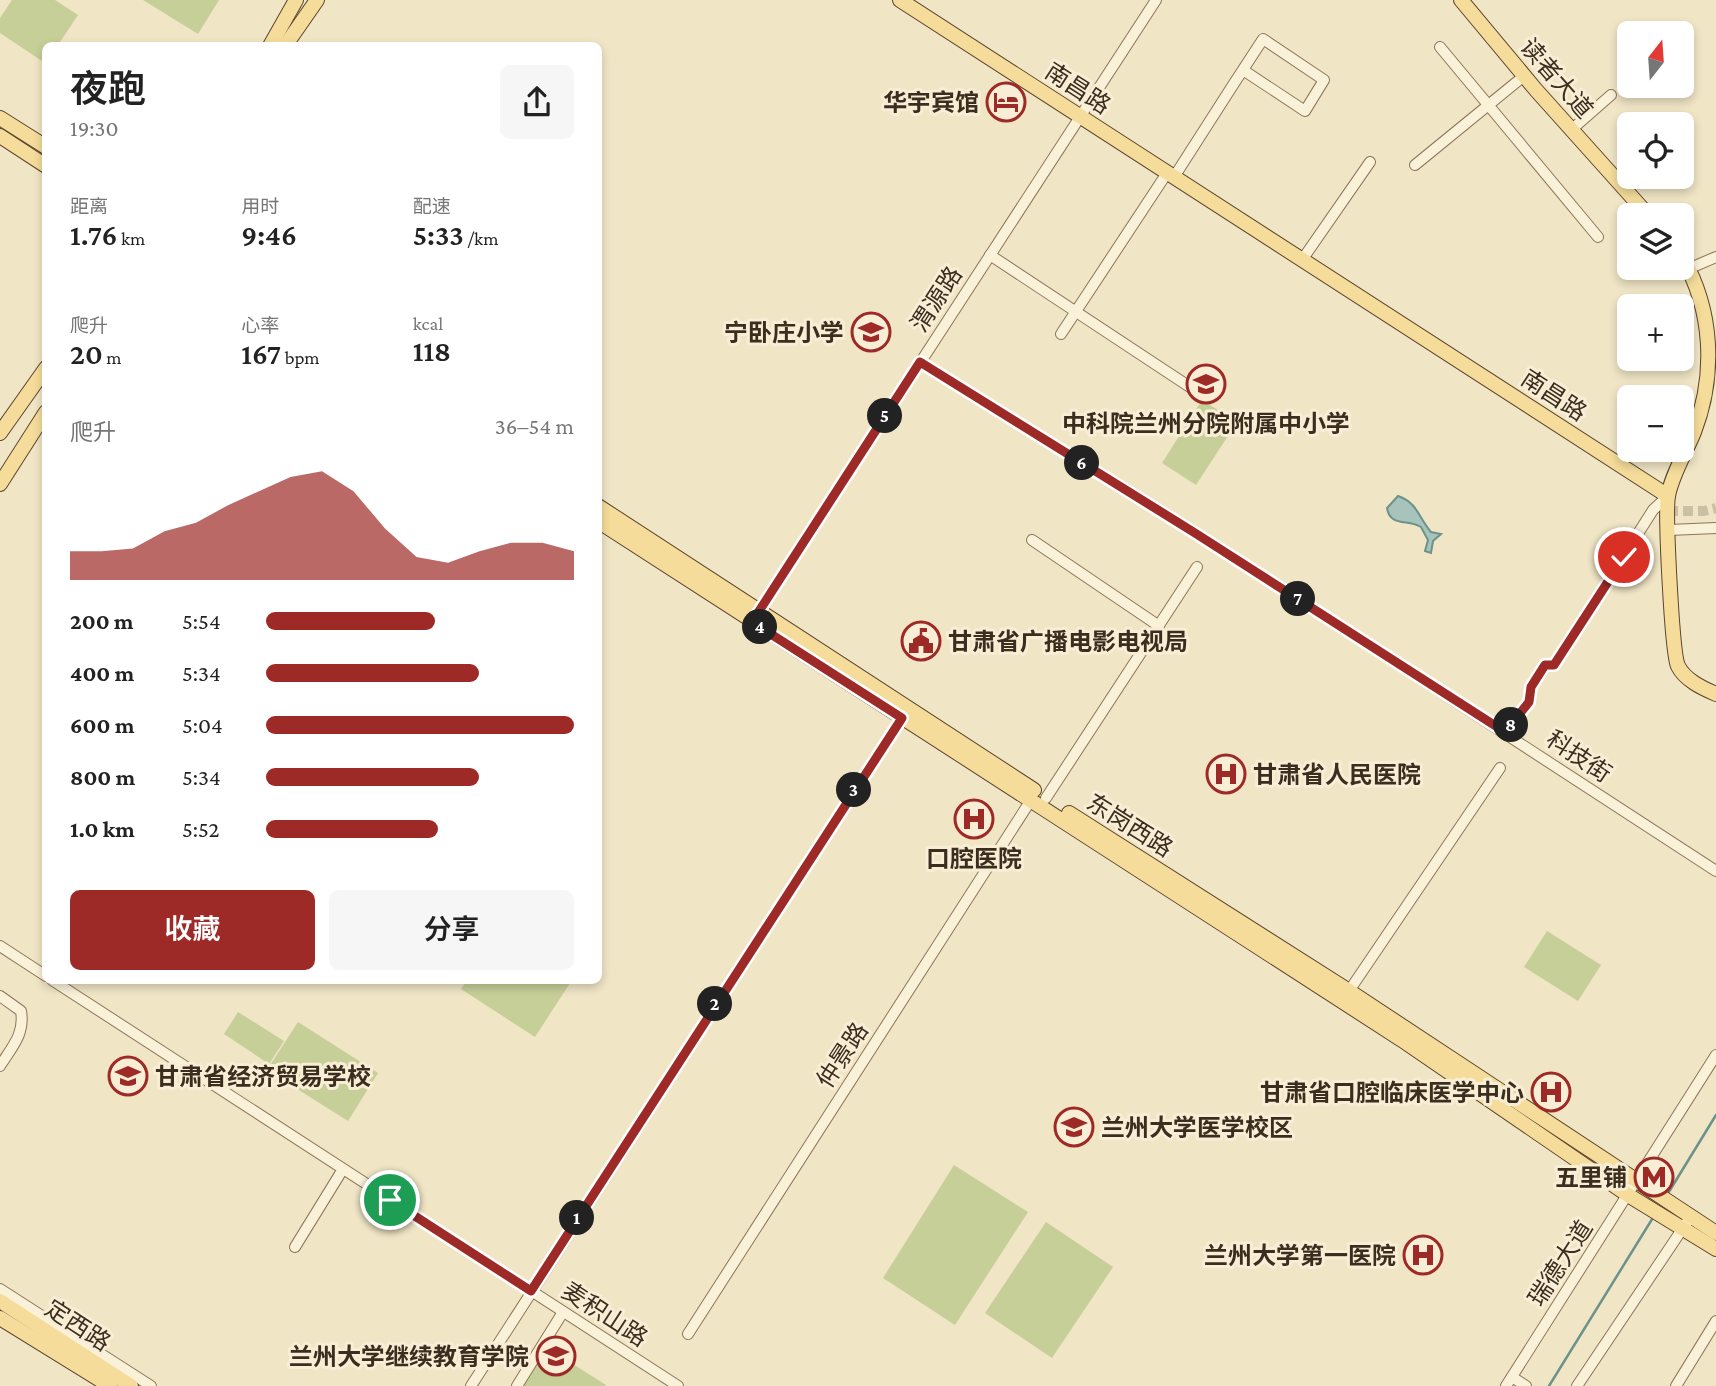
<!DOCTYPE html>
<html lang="zh">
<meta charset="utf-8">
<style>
body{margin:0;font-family:"Crimson Pro","Noto Sans SC",serif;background:#f6f6f6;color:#222;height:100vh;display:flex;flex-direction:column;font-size:26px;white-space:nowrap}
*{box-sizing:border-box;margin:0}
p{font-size:23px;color:#767676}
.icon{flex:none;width:38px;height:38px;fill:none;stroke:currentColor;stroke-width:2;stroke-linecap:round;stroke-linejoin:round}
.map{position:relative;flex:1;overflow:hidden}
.side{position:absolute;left:42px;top:42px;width:560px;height:942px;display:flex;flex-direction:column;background:#fff;border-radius:10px;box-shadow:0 4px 10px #0003}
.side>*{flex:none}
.needle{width:46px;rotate:17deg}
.fabs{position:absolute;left:1617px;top:21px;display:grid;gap:14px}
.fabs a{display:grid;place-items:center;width:77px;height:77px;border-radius:10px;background:#fff;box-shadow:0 4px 10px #0003;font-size:35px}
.pin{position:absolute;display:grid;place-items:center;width:60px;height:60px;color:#fff;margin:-30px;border:4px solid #fff;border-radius:50%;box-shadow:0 2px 7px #0007}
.km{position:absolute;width:35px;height:35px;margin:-18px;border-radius:50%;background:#222;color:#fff;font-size:19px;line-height:35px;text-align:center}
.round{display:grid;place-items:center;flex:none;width:74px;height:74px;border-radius:10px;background:#f6f6f6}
.head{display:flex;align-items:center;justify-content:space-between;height:119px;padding:0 28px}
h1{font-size:38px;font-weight:600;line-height:52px}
.stats{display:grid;grid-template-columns:repeat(3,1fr);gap:10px;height:119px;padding:7px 28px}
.stats div{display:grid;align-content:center}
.stats b{font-size:30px;font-weight:600}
.stats small{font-size:19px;font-weight:400}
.stats p{font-size:19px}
.chart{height:196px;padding:14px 28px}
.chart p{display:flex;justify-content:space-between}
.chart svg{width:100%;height:126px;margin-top:7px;fill:#9e2a27;opacity:.7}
.button{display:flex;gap:14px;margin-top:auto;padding:14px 28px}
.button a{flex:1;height:80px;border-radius:10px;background:#9e2a27;color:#fff;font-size:28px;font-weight:600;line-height:80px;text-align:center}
.button a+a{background:#f6f6f6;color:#222}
ul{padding:0 28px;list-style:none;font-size:23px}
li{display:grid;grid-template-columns:112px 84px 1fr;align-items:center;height:52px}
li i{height:18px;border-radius:9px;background:#9e2a27}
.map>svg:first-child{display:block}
.green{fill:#c7cf98}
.water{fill:#a7c3bc;stroke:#6c938a;stroke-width:2}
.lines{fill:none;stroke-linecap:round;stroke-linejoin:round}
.stream{stroke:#6c938a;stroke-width:2.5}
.minor-tunnel{stroke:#ccc0a4;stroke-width:10;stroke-dasharray:10 5;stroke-linecap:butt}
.minor-casing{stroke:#8c765a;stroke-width:12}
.major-casing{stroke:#5a442e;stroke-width:16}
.minor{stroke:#faf1d9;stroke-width:10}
.major{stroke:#f5dc9b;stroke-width:14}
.route-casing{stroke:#fff;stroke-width:14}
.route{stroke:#9e2a27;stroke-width:9}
.labels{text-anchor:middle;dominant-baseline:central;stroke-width:6;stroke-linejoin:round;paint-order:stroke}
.street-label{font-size:24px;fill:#3c2e1e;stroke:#f7eed5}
.poi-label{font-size:24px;font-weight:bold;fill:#3c2e1e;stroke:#f7eed5;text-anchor:end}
</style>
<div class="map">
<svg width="1716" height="1386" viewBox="0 0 1716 1386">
<rect width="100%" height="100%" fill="#f0e5c5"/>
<g class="green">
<polygon points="12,0 55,0 78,15 58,45 46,46 45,63 0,33 0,18"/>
<polygon points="143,0 219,0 198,34"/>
<polygon points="1202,400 1237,422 1196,485 1162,463"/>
<polygon points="1547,931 1601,965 1578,1001 1524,967"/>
<polygon points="467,980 572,980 535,1037 461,989"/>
<polygon points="238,1012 284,1041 269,1064 224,1034"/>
<polygon points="298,1022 378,1073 348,1121 267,1070"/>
<polygon points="954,1165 1028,1212 955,1325 883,1278"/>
<polygon points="1046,1222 1113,1267 1052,1358 985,1313"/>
<polygon points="546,1347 606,1385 605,1386 520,1386"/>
</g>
<path class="water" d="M 1398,496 C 1418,503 1418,517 1431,532 L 1441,534 L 1433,541 L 1431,553 L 1425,551 L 1428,540 L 1421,527 C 1408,519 1390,527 1387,508 Z"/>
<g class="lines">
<g class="stream">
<polyline points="1667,1195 1716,1115"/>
<polyline points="1549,1386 1654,1216"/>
</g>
<polyline class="minor-tunnel" points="1668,511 1704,511 1716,508"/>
<defs>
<g id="minor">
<polyline points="1440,47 1598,237"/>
<polyline points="1571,130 1611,95"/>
<polyline points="1415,165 1524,76"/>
<polyline points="1174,177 1233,85 1263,39 1324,80 1305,111 1243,70"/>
<polyline points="990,255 1199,393"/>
<polyline points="1302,260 1370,162"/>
<polyline points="1688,269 1716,257"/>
<polyline points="1061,334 1167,173"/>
<polyline points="920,362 1195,532 1716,871"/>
<polyline points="1669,530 1716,528"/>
<polyline points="1032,540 1159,626"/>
<polyline points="755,617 1156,0"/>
<polyline points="1505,732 1529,702 1531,687 1545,665 1554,665 1653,510 1668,496"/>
<polyline points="1046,798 1197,567"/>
<polyline points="0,946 46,976"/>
<polyline points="52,980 678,1386"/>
<polyline points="1349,991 1500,768"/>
<path d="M 0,996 L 21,1011 C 25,1034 12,1047 0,1066"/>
<polyline points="295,1247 343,1169"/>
<polyline points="0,1289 151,1386"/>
<polyline points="688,1334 1031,800"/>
<polyline points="1512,1377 1526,1386"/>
<polyline points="471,1386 902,718"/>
<polyline points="517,1386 563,1312"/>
<polyline points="1506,1386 1716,1055"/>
<polyline points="1577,1386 1687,1222"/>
<polyline points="1676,1386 1716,1321"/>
</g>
<g id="major">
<polyline points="900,0 1668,496"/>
<polyline points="1461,0 1536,90 1648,215"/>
<polyline points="270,46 296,0"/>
<polyline points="285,46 317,0"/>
<polyline points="0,118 46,147"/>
<polyline points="0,136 46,166"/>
<path d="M 1682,257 C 1713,310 1716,375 1694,432 C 1686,452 1672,474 1668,496 C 1665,513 1672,653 1678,666 C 1685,680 1702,688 1716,694"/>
<polyline points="0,433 46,368"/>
<polyline points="0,484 46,412"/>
<polyline points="598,506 1034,790"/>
<polyline points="598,521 1402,1040 1628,1195 1716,1249"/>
<polyline points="1069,813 1349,991 1716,1233"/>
<polyline points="0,1301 131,1386"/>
<polyline points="0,1318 110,1386"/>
</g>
</defs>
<use href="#minor" class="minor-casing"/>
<use href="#major" class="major-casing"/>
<use href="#minor" class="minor"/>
<use href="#major" class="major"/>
</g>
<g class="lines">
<defs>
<polyline id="route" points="390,1200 531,1291 902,718 752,622 920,362 1195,533 1505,732 1529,702 1531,687 1545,665 1554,665 1624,557"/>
</defs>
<use href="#route" class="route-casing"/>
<use href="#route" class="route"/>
</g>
<defs>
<symbol id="hotel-ring" viewBox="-11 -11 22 22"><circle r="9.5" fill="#f7eed5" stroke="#9e2a27" stroke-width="1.5"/><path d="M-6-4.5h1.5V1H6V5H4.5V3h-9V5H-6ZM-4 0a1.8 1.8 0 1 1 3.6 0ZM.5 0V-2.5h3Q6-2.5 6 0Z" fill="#9e2a27"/></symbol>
<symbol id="school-ring" viewBox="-11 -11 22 22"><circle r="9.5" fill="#f7eed5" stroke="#9e2a27" stroke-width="1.5"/><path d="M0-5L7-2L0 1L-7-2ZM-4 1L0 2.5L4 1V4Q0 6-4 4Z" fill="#9e2a27"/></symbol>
<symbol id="civic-ring" viewBox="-11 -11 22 22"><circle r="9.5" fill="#f7eed5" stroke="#9e2a27" stroke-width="1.5"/><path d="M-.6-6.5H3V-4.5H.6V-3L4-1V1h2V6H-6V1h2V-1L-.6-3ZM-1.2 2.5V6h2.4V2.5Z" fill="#9e2a27"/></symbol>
<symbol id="hospital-ring" viewBox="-11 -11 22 22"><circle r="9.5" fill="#f7eed5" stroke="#9e2a27" stroke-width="1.5"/><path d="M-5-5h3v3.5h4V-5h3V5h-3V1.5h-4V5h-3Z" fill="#9e2a27"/></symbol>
<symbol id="university-ring" viewBox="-11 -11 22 22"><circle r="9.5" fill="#f7eed5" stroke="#9e2a27" stroke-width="1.5"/><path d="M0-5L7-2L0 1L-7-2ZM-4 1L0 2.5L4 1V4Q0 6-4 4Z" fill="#9e2a27"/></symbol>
<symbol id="metro-ring" viewBox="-11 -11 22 22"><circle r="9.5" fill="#f7eed5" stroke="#9e2a27" stroke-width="1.5"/><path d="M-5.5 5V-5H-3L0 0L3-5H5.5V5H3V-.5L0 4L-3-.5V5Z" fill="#9e2a27"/></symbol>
</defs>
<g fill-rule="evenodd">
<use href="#hotel-ring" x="984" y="80" width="44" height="44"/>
<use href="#school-ring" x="849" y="310" width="44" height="44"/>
<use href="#school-ring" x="1184" y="362" width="44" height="44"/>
<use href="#civic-ring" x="899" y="619" width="44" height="44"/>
<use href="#hospital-ring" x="1204" y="752" width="44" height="44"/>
<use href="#hospital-ring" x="952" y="797" width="44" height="44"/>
<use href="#university-ring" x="106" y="1054" width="44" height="44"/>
<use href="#hospital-ring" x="1529" y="1070" width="44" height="44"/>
<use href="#university-ring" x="1052" y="1105" width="44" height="44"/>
<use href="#metro-ring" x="1632" y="1155" width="44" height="44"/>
<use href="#hospital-ring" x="1401" y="1233" width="44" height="44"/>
<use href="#school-ring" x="534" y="1334" width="44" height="44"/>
</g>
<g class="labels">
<g class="street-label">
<text transform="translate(1557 78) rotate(49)">读者大道</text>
<text transform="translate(1078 88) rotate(33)">南昌路</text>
<text transform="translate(936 299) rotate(-57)">渭源路</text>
<text transform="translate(1554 395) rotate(33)">南昌路</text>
<text transform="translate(1579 756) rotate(34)">科技街</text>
<text transform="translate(1130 825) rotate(32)">东岗西路</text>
<text transform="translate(842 1055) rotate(-57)">仲景路</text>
<text transform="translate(1560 1263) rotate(-57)">瑞德大道</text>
<text transform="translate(605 1314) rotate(33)">麦积山路</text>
<text transform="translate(78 1325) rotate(33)">定西路</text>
</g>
<g class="poi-label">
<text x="979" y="102">华宇宾馆</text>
<text x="844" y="332">宁卧庄小学</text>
<text x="1206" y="423" text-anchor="middle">中科院兰州分院附属中小学</text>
<text x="948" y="641" text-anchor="start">甘肃省广播电影电视局</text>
<text x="1253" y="774" text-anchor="start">甘肃省人民医院</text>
<text x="974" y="858" text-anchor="middle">口腔医院</text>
<text x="155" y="1076" text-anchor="start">甘肃省经济贸易学校</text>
<text x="1524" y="1092">甘肃省口腔临床医学中心</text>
<text x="1101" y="1127" text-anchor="start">兰州大学医学校区</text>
<text x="1627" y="1177">五里铺</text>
<text x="1396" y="1255">兰州大学第一医院</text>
<text x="529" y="1356">兰州大学继续教育学院</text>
</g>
</g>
</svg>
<div class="fabs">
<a><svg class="needle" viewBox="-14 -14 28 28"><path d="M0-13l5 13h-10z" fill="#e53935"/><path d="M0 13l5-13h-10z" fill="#767676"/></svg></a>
<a><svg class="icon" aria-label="locate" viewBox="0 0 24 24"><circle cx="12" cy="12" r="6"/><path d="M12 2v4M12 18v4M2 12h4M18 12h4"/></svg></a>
<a><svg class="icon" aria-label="layers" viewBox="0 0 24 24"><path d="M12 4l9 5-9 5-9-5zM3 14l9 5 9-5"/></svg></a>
<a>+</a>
<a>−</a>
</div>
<div class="pin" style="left:390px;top:1200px;background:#1e9e55"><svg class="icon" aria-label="arrive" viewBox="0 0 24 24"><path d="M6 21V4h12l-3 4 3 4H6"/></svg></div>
<div class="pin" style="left:1624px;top:557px;background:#d93025"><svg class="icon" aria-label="check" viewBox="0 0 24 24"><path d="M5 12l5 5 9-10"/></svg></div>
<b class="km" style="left:577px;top:1218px">1</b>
<b class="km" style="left:715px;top:1004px">2</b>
<b class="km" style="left:854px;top:790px">3</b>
<b class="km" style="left:760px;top:627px">4</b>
<b class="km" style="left:885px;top:416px">5</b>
<b class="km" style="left:1082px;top:463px">6</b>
<b class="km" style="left:1298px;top:599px">7</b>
<b class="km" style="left:1511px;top:725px">8</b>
<section class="side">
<div class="head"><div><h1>夜跑</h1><p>19:30</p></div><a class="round"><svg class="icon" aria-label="share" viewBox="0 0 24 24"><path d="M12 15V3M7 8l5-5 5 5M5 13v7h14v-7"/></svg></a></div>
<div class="stats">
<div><p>距离</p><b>1.76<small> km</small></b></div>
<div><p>用时</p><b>9:46</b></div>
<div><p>配速</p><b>5:33<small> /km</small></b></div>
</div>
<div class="stats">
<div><p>爬升</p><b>20<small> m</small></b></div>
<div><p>心率</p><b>167<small> bpm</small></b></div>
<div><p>kcal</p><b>118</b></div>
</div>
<div class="chart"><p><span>爬升</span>36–54 m</p>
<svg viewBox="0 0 160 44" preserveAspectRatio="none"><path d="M0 44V34L10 34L20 33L30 27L40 24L50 18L60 13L70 8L80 6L90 13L100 26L110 36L120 38L130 34L140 31L150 31L160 34V44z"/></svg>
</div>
<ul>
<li><b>200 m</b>5:54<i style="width:55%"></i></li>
<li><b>400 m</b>5:34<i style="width:69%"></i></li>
<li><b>600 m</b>5:04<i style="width:100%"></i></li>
<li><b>800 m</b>5:34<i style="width:69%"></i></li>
<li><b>1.0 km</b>5:52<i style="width:56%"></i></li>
</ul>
<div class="button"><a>收藏</a><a>分享</a></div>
</section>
</div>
